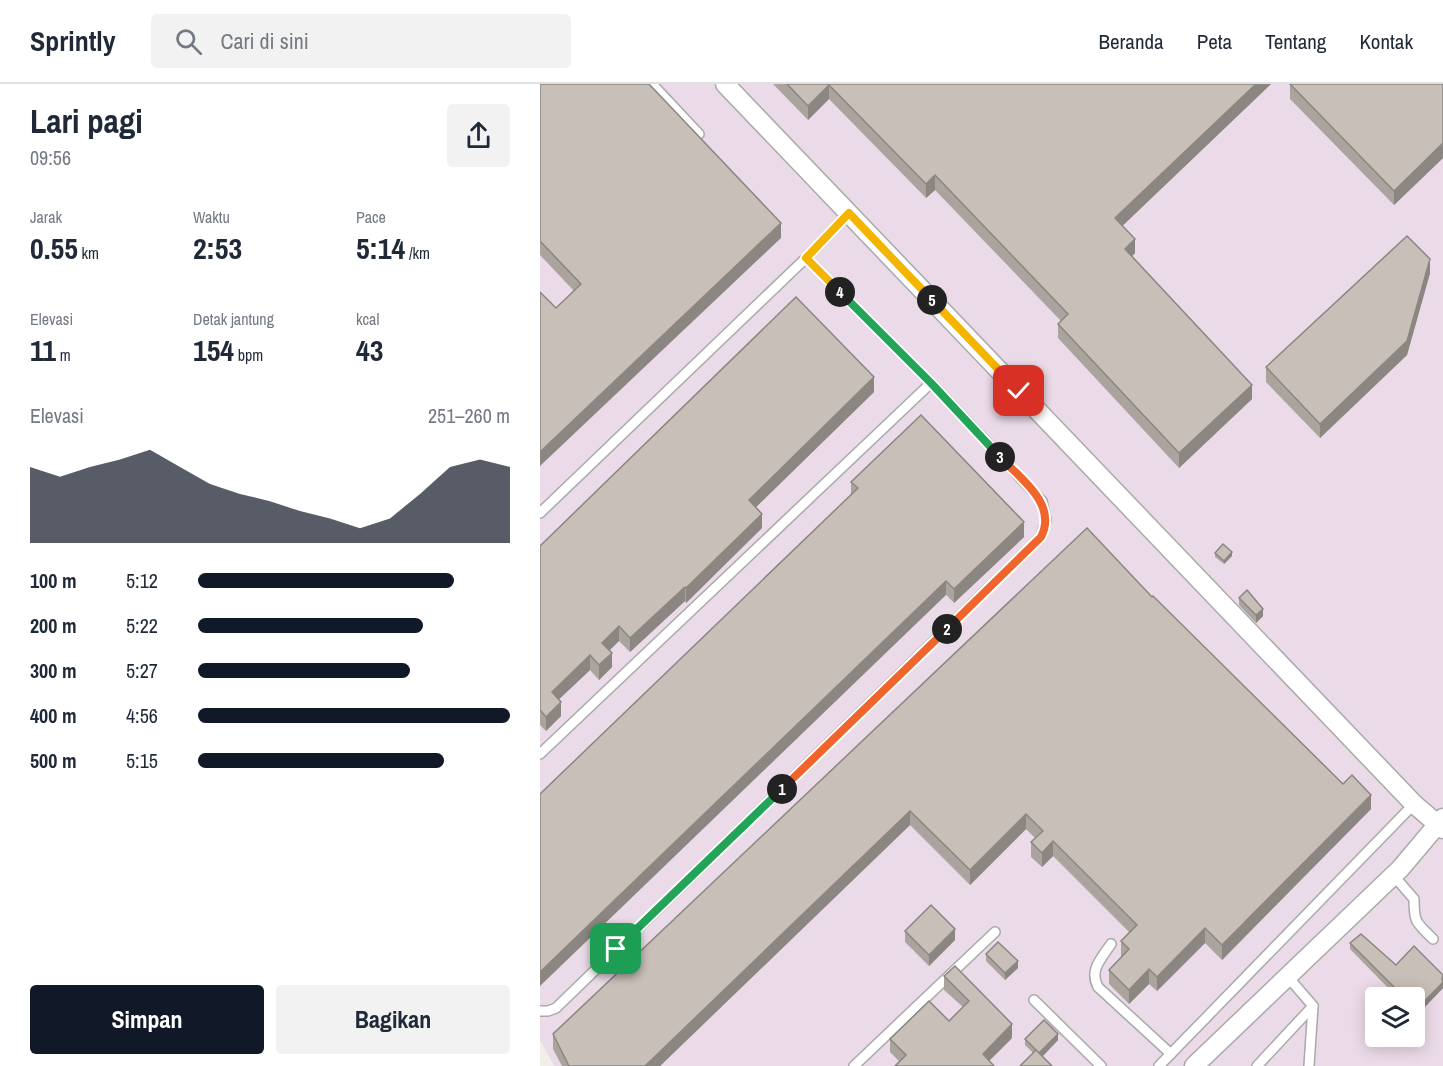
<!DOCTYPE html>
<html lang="id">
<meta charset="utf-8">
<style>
body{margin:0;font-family:"Archivo Narrow",sans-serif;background:#f2f2f3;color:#1f2937;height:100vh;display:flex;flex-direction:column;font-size:22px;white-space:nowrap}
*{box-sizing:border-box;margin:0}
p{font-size:20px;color:#747a83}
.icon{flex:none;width:33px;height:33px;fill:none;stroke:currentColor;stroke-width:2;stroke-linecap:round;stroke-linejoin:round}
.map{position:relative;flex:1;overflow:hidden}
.side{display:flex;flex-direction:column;background:#fff;width:540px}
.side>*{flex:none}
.tools{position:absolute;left:825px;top:903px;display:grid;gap:12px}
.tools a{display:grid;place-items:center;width:60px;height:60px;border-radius:6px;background:#fff;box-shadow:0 3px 15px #0003;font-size:30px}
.pin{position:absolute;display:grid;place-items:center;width:51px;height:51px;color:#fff;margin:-26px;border-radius:12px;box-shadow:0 3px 9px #0006}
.km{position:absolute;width:30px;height:30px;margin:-15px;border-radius:50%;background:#222;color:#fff;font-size:16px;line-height:30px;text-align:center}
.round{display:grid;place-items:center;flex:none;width:63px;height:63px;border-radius:6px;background:#f2f2f3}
.summary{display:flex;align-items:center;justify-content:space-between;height:102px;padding:0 30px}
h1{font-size:33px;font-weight:800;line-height:45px}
.stats{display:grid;grid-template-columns:repeat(3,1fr);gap:9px;height:102px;padding:6px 30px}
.stats div{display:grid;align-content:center}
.stats b{font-size:30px;font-weight:800}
.stats small{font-size:16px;font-weight:400}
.stats p{font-size:16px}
.chart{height:168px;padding:12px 30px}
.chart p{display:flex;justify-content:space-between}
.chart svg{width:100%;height:108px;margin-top:6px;fill:#111827;opacity:.7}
.action{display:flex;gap:12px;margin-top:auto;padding:12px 30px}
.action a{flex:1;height:69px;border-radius:6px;background:#111827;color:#fff;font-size:24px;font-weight:800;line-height:69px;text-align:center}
.action a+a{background:#f2f2f3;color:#1f2937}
ul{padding:0 30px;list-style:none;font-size:20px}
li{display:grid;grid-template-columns:96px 72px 1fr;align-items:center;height:45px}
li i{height:15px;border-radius:8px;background:#111827}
header{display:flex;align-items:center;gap:36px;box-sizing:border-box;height:84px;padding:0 30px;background:#fff;border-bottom:2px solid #e0e1e3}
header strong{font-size:28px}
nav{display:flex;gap:33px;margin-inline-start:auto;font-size:21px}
.search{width:420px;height:54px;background:#f2f2f3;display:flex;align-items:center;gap:15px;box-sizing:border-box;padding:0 21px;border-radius:6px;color:#747a83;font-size:22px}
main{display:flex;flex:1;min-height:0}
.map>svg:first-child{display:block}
.industrial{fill:#ebdbe8;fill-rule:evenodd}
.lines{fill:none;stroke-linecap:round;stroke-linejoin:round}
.service-casing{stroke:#a9a9a9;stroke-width:12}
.minor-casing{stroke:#a9a9a9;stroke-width:21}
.service{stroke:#fff;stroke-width:9}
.minor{stroke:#fff;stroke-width:18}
.wall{fill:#aba49e}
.shaded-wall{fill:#8b8681}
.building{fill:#c7bfb8;stroke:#8b8681;stroke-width:1.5}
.split-1-casing{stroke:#fff;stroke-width:12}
.split-2-casing{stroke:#fff;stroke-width:12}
.split-3-casing{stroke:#fff;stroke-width:12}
.split-4-casing{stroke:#fff;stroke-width:12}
.split-5-casing{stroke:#fff;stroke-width:12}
.split-6-casing{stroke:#fff;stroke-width:12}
.split-1{stroke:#22a559;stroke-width:8}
.split-2{stroke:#f0652b;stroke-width:8}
.split-3{stroke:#f0652b;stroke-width:8}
.split-4{stroke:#22a559;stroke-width:8}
.split-5{stroke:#f5b400;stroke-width:8}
.split-6{stroke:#f5b400;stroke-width:8}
</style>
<header>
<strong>Sprintly</strong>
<div class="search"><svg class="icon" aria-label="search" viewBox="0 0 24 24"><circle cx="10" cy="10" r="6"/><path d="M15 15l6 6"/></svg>Cari di sini</div>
<nav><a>Beranda</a><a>Peta</a><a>Tentang</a><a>Kontak</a></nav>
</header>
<main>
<section class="side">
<div class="summary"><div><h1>Lari pagi</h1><p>09:56</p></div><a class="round"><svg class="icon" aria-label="share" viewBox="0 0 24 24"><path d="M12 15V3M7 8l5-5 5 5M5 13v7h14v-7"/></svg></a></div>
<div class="stats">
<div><p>Jarak</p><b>0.55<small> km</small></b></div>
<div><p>Waktu</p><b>2:53</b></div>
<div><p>Pace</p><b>5:14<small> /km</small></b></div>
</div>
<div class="stats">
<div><p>Elevasi</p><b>11<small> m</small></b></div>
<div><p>Detak jantung</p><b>154<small> bpm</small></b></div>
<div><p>kcal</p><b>43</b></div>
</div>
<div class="chart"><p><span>Elevasi</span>251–260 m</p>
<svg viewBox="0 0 160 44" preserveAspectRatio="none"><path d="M0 44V13L10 17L20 13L30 10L40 6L50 13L60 20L70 24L80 27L90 31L100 34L110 38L120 34L130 24L140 13L150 10L160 13V44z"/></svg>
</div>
<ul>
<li><b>100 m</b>5:12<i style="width:82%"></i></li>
<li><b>200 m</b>5:22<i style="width:72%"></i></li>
<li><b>300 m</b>5:27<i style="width:68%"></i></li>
<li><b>400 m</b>4:56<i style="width:100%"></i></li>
<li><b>500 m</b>5:15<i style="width:79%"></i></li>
</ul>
<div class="action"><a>Simpan</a><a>Bagikan</a></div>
</section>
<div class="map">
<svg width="903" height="982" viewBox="0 0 903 982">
<rect width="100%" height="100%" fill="#f2efe9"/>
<path class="industrial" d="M 0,0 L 903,0 L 903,982 L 14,982 L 0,956 ZM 836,914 L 874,914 L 874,952 L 836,952 Z"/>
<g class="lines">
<defs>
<g id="service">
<polyline points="112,0 159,50"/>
<polyline points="0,429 266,174 309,129"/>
<polyline points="0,670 391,299 266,174"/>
<path d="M 854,792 L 874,815 C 874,839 876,838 893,855"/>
<path d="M 571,860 C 561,875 549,886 558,903 L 631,970"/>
<polyline points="748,893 773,922 769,982"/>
<polyline points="494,916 561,982"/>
<polyline points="0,927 8,927 16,924 501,453 506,436 502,417 391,299"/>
<polyline points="314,982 455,848"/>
<polyline points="619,982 874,720"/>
<polyline points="717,982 773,922"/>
</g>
<g id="minor">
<polyline points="185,0 874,720 903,745"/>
<polyline points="654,982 860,785 903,734"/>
</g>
</defs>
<use href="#service" class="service-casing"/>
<use href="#minor" class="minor-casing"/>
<use href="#service" class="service"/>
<use href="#minor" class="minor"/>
</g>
<g class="wall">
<polygon points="0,0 241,154 16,224 34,207 0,171"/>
<polygon points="233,0 731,0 582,142 595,169 592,172 712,315 639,384 518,254 518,240 521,237 395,106 386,114 289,15 268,36"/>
<polygon points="750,0 903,0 903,74 854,121 750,15"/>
<polygon points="890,189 867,271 780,354 726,298 726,283"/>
<polygon points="334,308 216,423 222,444 146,519 145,517 90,568 79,557 69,566 72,583 59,596 50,586 19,615 21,632 6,647 0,641 0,462"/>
<polygon points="311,398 484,453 414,519 311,410"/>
<polygon points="675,469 692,472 684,480 675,473"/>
<polygon points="612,513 803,700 831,725 682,876 665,859 617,907 609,900 589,920 569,900 569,886 582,873 581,872 581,857 589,848 513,772 502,783 491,773 491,758 495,754 486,745 430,801 370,741 120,982 22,982 13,965 13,950"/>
<polygon points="699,514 723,532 716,539 699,521"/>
<polygon points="365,847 415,856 389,882 365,858"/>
<polygon points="821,850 856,881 874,862 903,891 903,904 881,927 874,942 874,914 858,914 810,865 810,859"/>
<polygon points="446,870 478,884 465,896 446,877"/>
<polygon points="404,892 472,954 449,977 360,978 350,968 350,955 409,937 423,923 404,906"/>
<polygon points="843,952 857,952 851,959"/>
<polygon points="485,955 518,956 503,972 493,969 485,961"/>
</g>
<g class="shaded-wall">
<polygon points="716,0 731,0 575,149 575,134"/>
<polygon points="289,1 289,15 268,36 268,22"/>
<polygon points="903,59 903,74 854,121 854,107"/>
<polygon points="395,91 395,106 386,114 386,100"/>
<polygon points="241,139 241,154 0,382 0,368"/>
<polygon points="595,155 595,169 585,179 585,165"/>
<polygon points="890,175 890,189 867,271 780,354 780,340"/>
<polygon points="334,293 334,308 209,430 209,416"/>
<polygon points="712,301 712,315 639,384 639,369"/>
<polygon points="222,430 222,444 146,519 146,504"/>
<polygon points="484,438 484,453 414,519 414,505"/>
<polygon points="692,468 692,472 684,480 684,477"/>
<polygon points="406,497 406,511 0,902 0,888"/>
<polygon points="145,503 145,517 90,568 90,554"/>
<polygon points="723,525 723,532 716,539 716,531"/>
<polygon points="79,542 79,557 62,574 62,559"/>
<polygon points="72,569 72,583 59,596 59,581"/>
<polygon points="50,571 50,586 12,622 12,608"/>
<polygon points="21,618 21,632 6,647 6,633"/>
<polygon points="831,711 831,725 682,876 682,861"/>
<polygon points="370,727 370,741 120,982 105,982"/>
<polygon points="486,730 486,745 430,801 430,786"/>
<polygon points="513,757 513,772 502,783 502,769"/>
<polygon points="665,844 665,859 617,907 617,893"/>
<polygon points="415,845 415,856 389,882 389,871"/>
<polygon points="478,877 478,884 465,896 465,889"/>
<polygon points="609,885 609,900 589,920 589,906"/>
<polygon points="903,894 903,904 881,927 874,942 874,936 881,921"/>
<polygon points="472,940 472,954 444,982 443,970"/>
<polygon points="518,950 518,956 499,976 499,969"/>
<polygon points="851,952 857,952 851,959"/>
</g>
<g class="building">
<polygon points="0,0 109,0 241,139 0,368 0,208 16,224 41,200 0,157"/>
<polygon points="247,0 716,0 575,134 595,155 585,165 712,301 639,369 518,240 528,230 395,91 386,100 289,1 268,22"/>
<polygon points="750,0 903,0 903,59 854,107"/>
<polygon points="867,152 890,175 867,257 780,340 726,283"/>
<polygon points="256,213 334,293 209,416 222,430 146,504 145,503 90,554 79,542 62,559 72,569 59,581 50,571 12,608 21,618 6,633 0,626 0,462"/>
<polygon points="381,331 484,438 414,505 406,497 0,888 0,710 318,404 311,398"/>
<polygon points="547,444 612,513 613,512 803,700 812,691 831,711 682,861 665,844 617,893 609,885 589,906 569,886 589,865 581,857 597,841 513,757 502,769 491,758 503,747 486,730 430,786 370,727 105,982 29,982 13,950"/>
<polygon points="683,460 692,468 684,477 675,469"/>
<polygon points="707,506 723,525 716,531 699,514"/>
<polygon points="391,821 415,845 389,871 365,847"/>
<polygon points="821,850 856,881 874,862 903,891 902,896 903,898 881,921 874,936 874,914 860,914 862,911 810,859"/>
<polygon points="458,858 478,877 465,889 446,870"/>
<polygon points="415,882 472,940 443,970 454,982 355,982 366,971 350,955 389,917 409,937 429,917 404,892"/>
<polygon points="504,936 518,950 499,969 485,955"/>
<polygon points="496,966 512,982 480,982"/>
</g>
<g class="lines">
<defs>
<polyline id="split-1" points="76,865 242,705"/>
<polyline id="split-2" points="242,705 407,545"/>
<path id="split-3" d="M 407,545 L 501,453 C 518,420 480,394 460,373"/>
<polyline id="split-4" points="300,208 391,299 460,373"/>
<polyline id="split-5" points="300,208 266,174 309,129 392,216"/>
<polyline id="split-6" points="392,216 479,307"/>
</defs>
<use href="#split-1" class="split-1-casing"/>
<use href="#split-2" class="split-2-casing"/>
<use href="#split-3" class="split-3-casing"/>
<use href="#split-4" class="split-4-casing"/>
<use href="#split-5" class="split-5-casing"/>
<use href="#split-6" class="split-6-casing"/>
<use href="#split-1" class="split-1"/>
<use href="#split-2" class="split-2"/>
<use href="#split-3" class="split-3"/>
<use href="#split-4" class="split-4"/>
<use href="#split-5" class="split-5"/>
<use href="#split-6" class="split-6"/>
</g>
</svg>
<div class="tools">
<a><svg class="icon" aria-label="layers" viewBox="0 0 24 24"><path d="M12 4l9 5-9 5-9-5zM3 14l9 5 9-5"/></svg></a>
</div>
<div class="pin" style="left:76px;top:865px;background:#1e9e55"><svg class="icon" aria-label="arrive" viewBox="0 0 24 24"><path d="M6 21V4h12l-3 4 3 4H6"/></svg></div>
<div class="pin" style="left:479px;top:307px;background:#d93025"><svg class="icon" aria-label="check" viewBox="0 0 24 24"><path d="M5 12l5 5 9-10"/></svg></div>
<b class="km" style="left:242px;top:705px">1</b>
<b class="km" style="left:407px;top:545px">2</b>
<b class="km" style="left:460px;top:373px">3</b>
<b class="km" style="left:300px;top:208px">4</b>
<b class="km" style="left:392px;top:216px">5</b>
</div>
</main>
